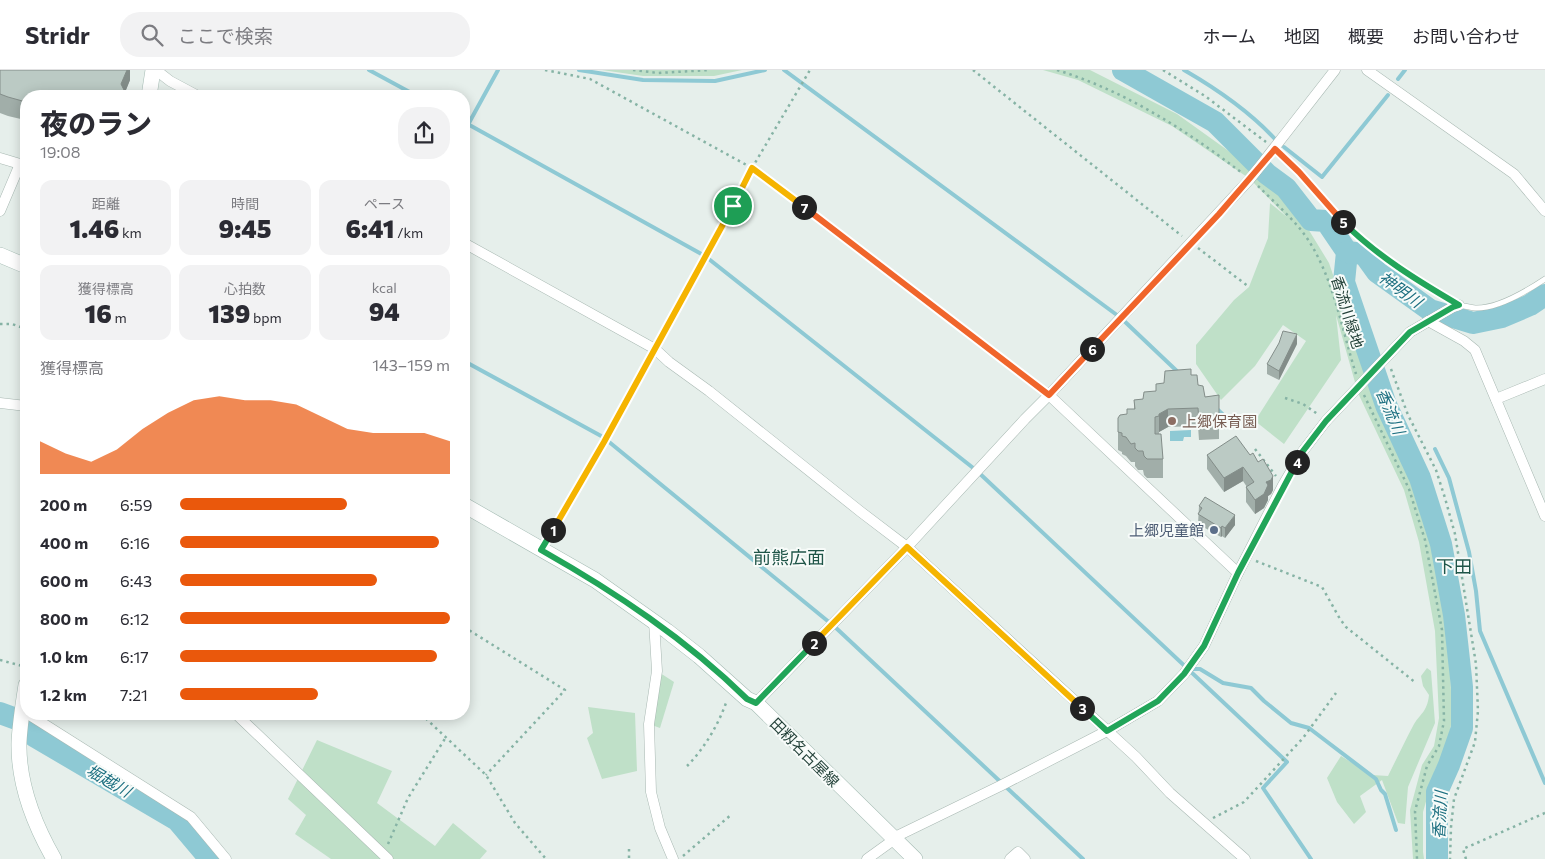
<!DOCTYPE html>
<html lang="ja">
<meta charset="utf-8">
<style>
body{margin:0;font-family:Commissioner,"Noto Sans JP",sans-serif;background:#f2f2f3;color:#2b2b33;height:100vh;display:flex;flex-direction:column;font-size:19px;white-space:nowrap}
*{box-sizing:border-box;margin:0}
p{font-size:16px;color:#7c7c81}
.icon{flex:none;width:28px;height:28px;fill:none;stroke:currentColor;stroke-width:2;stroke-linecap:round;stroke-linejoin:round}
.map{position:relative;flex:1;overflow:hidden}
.details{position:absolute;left:20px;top:20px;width:450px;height:630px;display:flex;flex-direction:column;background:#fff;border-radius:20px;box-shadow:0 2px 12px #0003}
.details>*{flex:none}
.pin{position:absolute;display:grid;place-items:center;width:42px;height:42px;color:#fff;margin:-21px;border:2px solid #fff;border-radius:50%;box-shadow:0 1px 5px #0007}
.km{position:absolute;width:25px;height:25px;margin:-12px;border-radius:50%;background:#222;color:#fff;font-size:14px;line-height:25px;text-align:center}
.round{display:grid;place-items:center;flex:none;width:52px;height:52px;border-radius:20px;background:#f2f2f3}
.head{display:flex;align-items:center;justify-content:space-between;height:85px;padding:0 20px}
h1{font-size:28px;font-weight:800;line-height:38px}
.stats{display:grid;grid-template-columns:repeat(3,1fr);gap:8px;height:85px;padding:5px 20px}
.stats div{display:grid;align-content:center;border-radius:12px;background:#f2f2f3;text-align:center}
.stats b{font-size:25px;font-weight:800}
.stats small{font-size:14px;font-weight:400}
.stats p{font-size:14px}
.chart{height:140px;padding:10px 20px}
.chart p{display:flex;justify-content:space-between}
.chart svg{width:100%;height:90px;margin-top:5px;fill:#ea580c;opacity:.7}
ul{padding:0 20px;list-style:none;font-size:16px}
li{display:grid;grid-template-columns:80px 60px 1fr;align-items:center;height:38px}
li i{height:12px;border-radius:6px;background:#ea580c}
header{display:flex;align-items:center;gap:30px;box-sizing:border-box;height:70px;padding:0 25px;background:#fff;border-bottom:1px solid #e1e1e2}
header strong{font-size:24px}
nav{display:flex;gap:28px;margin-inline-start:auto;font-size:18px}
.search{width:350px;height:45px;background:#f2f2f3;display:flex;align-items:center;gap:12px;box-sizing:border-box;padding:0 18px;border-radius:20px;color:#7c7c81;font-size:19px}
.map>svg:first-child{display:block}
.green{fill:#bfe0c8}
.water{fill:#8ec9d4}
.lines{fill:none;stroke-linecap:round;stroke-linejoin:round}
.stream{stroke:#8ec9d4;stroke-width:4}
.river{stroke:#8ec9d4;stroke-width:22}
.lane-casing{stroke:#a8b8b2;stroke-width:6}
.street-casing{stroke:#a8b8b2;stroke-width:11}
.secondary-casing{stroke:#a4bbb3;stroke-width:16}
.path{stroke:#86b3a5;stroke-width:2.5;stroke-dasharray:2.5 4;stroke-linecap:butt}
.lane{stroke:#fff;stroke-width:5}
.street{stroke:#fff;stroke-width:10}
.secondary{stroke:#fff;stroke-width:15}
.wall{fill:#a1aea9}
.shaded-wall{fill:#838d89}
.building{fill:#bbcac4;stroke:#838d89}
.split-1-casing{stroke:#fff;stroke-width:10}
.split-2-casing{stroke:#fff;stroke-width:10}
.split-3-casing{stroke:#fff;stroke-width:10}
.split-4-casing{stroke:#fff;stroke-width:10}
.split-5-casing{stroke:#fff;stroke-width:10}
.split-6-casing{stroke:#fff;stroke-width:10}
.split-7-casing{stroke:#fff;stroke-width:10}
.split-8-casing{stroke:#fff;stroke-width:10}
.split-1{stroke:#f5b400;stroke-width:6}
.split-2{stroke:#22a559;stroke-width:6}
.split-3{stroke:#f5b400;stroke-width:6}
.split-4{stroke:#22a559;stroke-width:6}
.split-5{stroke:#22a559;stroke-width:6}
.split-6{stroke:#f0652b;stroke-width:6}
.split-7{stroke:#f0652b;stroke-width:6}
.split-8{stroke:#f5b400;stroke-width:6}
.education-dot{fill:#8d6e63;stroke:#f7fbf9;stroke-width:2}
.service-dot{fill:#5c6f8a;stroke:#f7fbf9;stroke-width:2}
.labels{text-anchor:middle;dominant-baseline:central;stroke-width:4;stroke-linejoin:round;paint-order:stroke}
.street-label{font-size:15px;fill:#24423a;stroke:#f7fbf9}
.education-label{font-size:15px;fill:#785e54;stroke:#f7fbf9;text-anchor:start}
.service-label{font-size:15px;fill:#4e5e75;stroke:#f7fbf9;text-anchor:end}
.water-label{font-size:16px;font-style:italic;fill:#1c6f80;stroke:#f7fbf9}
.quarter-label{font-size:18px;fill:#1f5548;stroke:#f7fbf9}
</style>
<header>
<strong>Stridr</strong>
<div class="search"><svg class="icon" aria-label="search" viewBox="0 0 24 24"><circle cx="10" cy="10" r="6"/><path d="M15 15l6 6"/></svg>ここで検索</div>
<nav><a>ホーム</a><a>地図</a><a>概要</a><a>お問い合わせ</a></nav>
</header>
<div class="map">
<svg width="1545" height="789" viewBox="0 0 1545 789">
<rect width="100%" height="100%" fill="#e6efeb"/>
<g class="green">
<polygon points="602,0 742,0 714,6 643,6"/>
<polygon points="1043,0 1090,0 1177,44 1251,97 1299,144 1329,193 1370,315 1415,416 1432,469 1449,561 1452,651 1446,678 1435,700 1423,742 1423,782 1424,789 1413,789 1410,740 1422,695 1434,676 1439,648 1435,561 1419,472 1404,420 1358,323 1336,245 1341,290 1284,374 1255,351 1306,271 1283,255 1255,296 1221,330 1196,294 1196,275 1234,230 1249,217 1268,168 1270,133 1287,147 1250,109 1172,56 1078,10"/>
<path d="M 1427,598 L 1431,601 L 1435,653 L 1408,717 L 1405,754 L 1398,753 L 1382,710 L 1360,726 L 1366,742 L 1354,754 L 1337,732 L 1327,708 L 1341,686 L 1372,705 L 1388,706 C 1396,690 1404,673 1413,656 C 1420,643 1427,643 1429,625 L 1423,616 L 1421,606 Z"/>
<polygon points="657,601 674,612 660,658 649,654"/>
<polygon points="588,637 635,643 637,701 602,709 587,668 593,663"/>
<polygon points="317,670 392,701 377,733 435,776 453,753 487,781 480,789 331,789 295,764 306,745 288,729"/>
</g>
<polygon class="water" points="1191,360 1191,367 1184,367 1183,371 1170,371 1170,361"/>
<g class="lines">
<g class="stream">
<polyline points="369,0 417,26"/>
<polyline points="579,0 643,10 715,11 765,0"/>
<polyline points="784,0 1121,248 1180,304"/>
<path d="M 1184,0 C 1217,19 1249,41 1275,69"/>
<polyline points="1398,9 1405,0"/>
<polyline points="464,52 705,186 977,401 1287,692 1263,718 1311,789"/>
<polyline points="464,62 498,0"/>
<polyline points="1284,77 1322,107 1388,25"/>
<polyline points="464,291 603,367 835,557 1083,789"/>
<polyline points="1216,338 1236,357"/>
<polyline points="1435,379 1449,408 1469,482 1476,521 1480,561 1545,713"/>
<polyline points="1188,599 1200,599 1223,613 1251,618 1264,631 1291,653 1309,658 1376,709 1381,720 1385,724 1396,760"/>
</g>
<g class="river">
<polyline points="1123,0 1215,52 1267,104 1286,118 1311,150 1326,151 1347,182 1344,212 1386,335 1420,408 1441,474 1454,545 1462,617 1462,658 1449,695 1437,722 1437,789"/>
<polyline points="1347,182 1364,184 1377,202 1430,240 1473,253 1502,247 1530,235 1545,225"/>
<polyline points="0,643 19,650 34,666 177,750 210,789"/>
</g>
<defs>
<path id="lane" d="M 1459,235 C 1464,236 1469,237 1475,238 C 1497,239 1527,221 1545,209"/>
<g id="street">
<polyline points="156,0 170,11 198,26"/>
<polyline points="1367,0 1514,104 1545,141"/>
<polyline points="0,88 20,94 0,141"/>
<polyline points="464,173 655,279 669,292 709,321 861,442 907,477 1136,687 1170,723 1245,789"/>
<polyline points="1428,251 1464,271 1475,280 1545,446"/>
<polyline points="1049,325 1238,503"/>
<polyline points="1496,329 1545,309"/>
<polyline points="0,333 26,336"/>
<polyline points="654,551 657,601 649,654 651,722 660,758 673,789"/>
<polyline points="756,633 907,477 1025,349 1049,325 1250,109 1335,0"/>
<polyline points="28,644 191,747 226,789"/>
<polyline points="236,644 388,789"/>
<polyline points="893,768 1000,716 1107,661 1158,631 1184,604 1204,576 1238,503 1283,415 1303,381 1326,351 1410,262 1453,237 1459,235"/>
<polyline points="867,789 899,766"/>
<polyline points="1010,789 1018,782 1025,789"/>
</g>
<g id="secondary">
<polyline points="149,26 153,0"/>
<polyline points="0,185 26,196"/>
<polyline points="464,435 595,510 667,561 699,586 747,629 756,633 915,789"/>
<path d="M 26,615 C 23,634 20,653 19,672 C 18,713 34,754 54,789"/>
</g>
</defs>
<use href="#lane" class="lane-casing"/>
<use href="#street" class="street-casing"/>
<use href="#secondary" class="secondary-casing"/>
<g class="path">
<polyline points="545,0 590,9 752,98 1041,318"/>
<polyline points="633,0 658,3 710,0"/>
<polyline points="973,0 1182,166"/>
<path d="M 1057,0 C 1125,21 1186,60 1242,103"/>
<polyline points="1163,0 1205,26 1266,72"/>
<polyline points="1282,86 1361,170 1419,212 1447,228"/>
<path d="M 1258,116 C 1272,130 1288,144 1301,160 C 1332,199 1341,257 1356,304"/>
<polyline points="1198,178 1249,217"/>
<polyline points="0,254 12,254 26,259"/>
<polyline points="660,270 752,98 810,0"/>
<polyline points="1391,299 1408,345 1436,400 1445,428 1455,464 1476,594 1478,641 1475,672 1454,729 1451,757 1450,789"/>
<polyline points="1364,325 1409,419 1425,470 1442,560 1444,651 1439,676 1427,696 1415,741 1417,789"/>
<polyline points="1285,328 1303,334 1319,345"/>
<polyline points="1255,379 1276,406"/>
<polyline points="548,468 605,372 650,288"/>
<polyline points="1256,491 1322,517 1340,549 1346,557 1416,613"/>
<polyline points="464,557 565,620 486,705"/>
<polyline points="0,590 26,597"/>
<polyline points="421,644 486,705 515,753 546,789"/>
<path d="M 687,696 C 704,679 719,654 727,630"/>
<polyline points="1213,748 1244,732 1303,668 1336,623"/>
<polyline points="388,774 408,728 446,667"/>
<polyline points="629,779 629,789"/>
<polyline points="683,786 732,744"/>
<polyline points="1466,789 1463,779 1545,743"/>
</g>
<use href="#lane" class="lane"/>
<use href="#street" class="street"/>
<use href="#secondary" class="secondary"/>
</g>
<g class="wall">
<polygon points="0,0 130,0 130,10 125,22 126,26 26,26 26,55 25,55 25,50 8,46 0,43"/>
<polygon points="1297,274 1279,310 1267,304 1267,294"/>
<polygon points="1191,305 1198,315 1205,327 1219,325 1219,369 1199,370 1198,356 1168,357 1159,362 1163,389 1163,408 1147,408 1144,405 1143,400 1138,400 1135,396 1135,392 1131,392 1126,386 1122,384 1122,382 1118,380 1118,348 1127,344 1127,339 1134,339 1134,330 1143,329 1156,321 1164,313"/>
<polygon points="1207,385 1250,385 1273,420 1271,424 1268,426 1268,430 1264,438 1255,444 1246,432 1246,417 1247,417 1243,411 1224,422 1207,399"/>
<polygon points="1199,436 1235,455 1225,468 1222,466 1221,467 1198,454"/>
</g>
<g class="shaded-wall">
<polygon points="127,0 130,0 130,10 124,25 126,24 126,26 121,26 121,14"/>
<polygon points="1297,264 1297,274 1279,310 1279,301"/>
<polygon points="1168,339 1168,357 1159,362 1159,344"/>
<polygon points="1243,397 1243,411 1224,422 1224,408"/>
<polygon points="1273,406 1273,420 1271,424 1268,426 1268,430 1264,438 1255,444 1255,430 1266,412"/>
<polygon points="1235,445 1235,455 1225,468 1225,458"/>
<polygon points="1222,456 1222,466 1221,467 1221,458"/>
</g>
<g class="building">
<polygon points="0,0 127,0 121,14 126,24 122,26 26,26 26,37 25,36 26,32 8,27 0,24"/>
<polygon points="1283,261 1297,264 1279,301 1267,294 1279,273"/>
<polygon points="1191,299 1191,305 1197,305 1198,315 1203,316 1205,327 1219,325 1219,350 1199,352 1198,338 1168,339 1159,344 1159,346 1155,347 1155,364 1161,364 1163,389 1147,389 1144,386 1143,381 1138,381 1135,378 1135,373 1131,374 1126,367 1122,366 1122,363 1118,362 1118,348 1120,345 1127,344 1127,339 1135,339 1134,330 1143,329 1144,322 1156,321 1156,314 1164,313 1165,301"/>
<polygon points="1236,366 1250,385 1253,383 1258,392 1263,389 1273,406 1271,410 1266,412 1268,415 1264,424 1255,430 1246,417 1254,412 1243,397 1224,408 1207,385"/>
<polygon points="1205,427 1235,445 1225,458 1222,456 1221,458 1198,444 1202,438 1199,436"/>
</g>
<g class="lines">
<defs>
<polyline id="split-1" points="553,460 604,372 733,136"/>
<path id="split-2" d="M 553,460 L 541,480 C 615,522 686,569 747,629 L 756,633 L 814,573"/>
<polyline id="split-3" points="814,573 907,477 1082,638"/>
<polyline id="split-4" points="1082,638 1107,661 1158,631 1184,604 1204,576 1238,503 1297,392"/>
<path id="split-5" d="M 1297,392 L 1303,381 L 1326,351 L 1410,262 L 1453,237 L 1459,235 C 1418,211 1377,186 1343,152"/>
<polyline id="split-6" points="1092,279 1219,144 1275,79 1299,102 1343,152"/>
<polyline id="split-7" points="804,137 1049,325 1092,279"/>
<polyline id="split-8" points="733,136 752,98 804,137"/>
</defs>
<use href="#split-1" class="split-1-casing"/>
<use href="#split-2" class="split-2-casing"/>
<use href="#split-3" class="split-3-casing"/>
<use href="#split-4" class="split-4-casing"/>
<use href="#split-5" class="split-5-casing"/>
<use href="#split-6" class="split-6-casing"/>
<use href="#split-7" class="split-7-casing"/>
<use href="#split-8" class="split-8-casing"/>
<use href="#split-1" class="split-1"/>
<use href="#split-2" class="split-2"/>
<use href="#split-3" class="split-3"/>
<use href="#split-4" class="split-4"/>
<use href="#split-5" class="split-5"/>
<use href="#split-6" class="split-6"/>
<use href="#split-7" class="split-7"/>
<use href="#split-8" class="split-8"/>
</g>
<circle class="education-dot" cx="1172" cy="351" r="5"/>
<circle class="service-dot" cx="1214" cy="460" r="5"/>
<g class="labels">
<g class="street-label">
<text transform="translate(1348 242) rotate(73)">香流川緑地</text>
<text transform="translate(805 682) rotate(45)">田籾名古屋線</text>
</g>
<g class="education-label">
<text x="1182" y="351">上郷保育園</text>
</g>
<g class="service-label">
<text x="1204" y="460">上郷児童館</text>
</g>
<g class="water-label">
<text transform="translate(1401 219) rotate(36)">神明川</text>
<text transform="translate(1391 341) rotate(67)">香流川</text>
<text transform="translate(109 710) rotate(30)">堀越川</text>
<text transform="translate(1439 745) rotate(-87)">香流川</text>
</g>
<g class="quarter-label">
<text x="789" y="487">前熊広面</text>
<text x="1454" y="496">下田</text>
</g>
</g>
</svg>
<div class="pin" style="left:733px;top:136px;background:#1e9e55"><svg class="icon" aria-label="arrive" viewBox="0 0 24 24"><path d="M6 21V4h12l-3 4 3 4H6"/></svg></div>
<b class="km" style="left:553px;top:460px">1</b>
<b class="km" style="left:814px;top:573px">2</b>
<b class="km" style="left:1082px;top:638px">3</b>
<b class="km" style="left:1297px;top:392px">4</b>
<b class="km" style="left:1343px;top:152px">5</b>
<b class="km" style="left:1092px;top:279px">6</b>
<b class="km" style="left:804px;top:137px">7</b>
<section class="details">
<div class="head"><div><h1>夜のラン</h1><p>19:08</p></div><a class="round"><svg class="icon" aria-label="share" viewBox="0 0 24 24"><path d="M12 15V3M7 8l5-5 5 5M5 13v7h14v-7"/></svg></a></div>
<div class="stats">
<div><p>距離</p><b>1.46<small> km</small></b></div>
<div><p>時間</p><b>9:45</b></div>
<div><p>ペース</p><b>6:41<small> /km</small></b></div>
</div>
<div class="stats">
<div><p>獲得標高</p><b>16<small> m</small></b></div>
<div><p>心拍数</p><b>139<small> bpm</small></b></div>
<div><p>kcal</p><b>94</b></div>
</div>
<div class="chart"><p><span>獲得標高</span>143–159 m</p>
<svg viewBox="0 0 160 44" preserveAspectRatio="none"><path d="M0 44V28L10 34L20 38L30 32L40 22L50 14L60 8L70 6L80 8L90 8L100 10L110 16L120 22L130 24L140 24L150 24L160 28V44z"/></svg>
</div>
<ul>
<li><b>200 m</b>6:59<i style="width:62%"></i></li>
<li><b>400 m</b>6:16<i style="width:96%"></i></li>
<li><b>600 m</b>6:43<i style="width:73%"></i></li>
<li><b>800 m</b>6:12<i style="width:100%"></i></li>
<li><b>1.0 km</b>6:17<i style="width:95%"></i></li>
<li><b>1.2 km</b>7:21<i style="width:51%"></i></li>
</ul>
</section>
</div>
